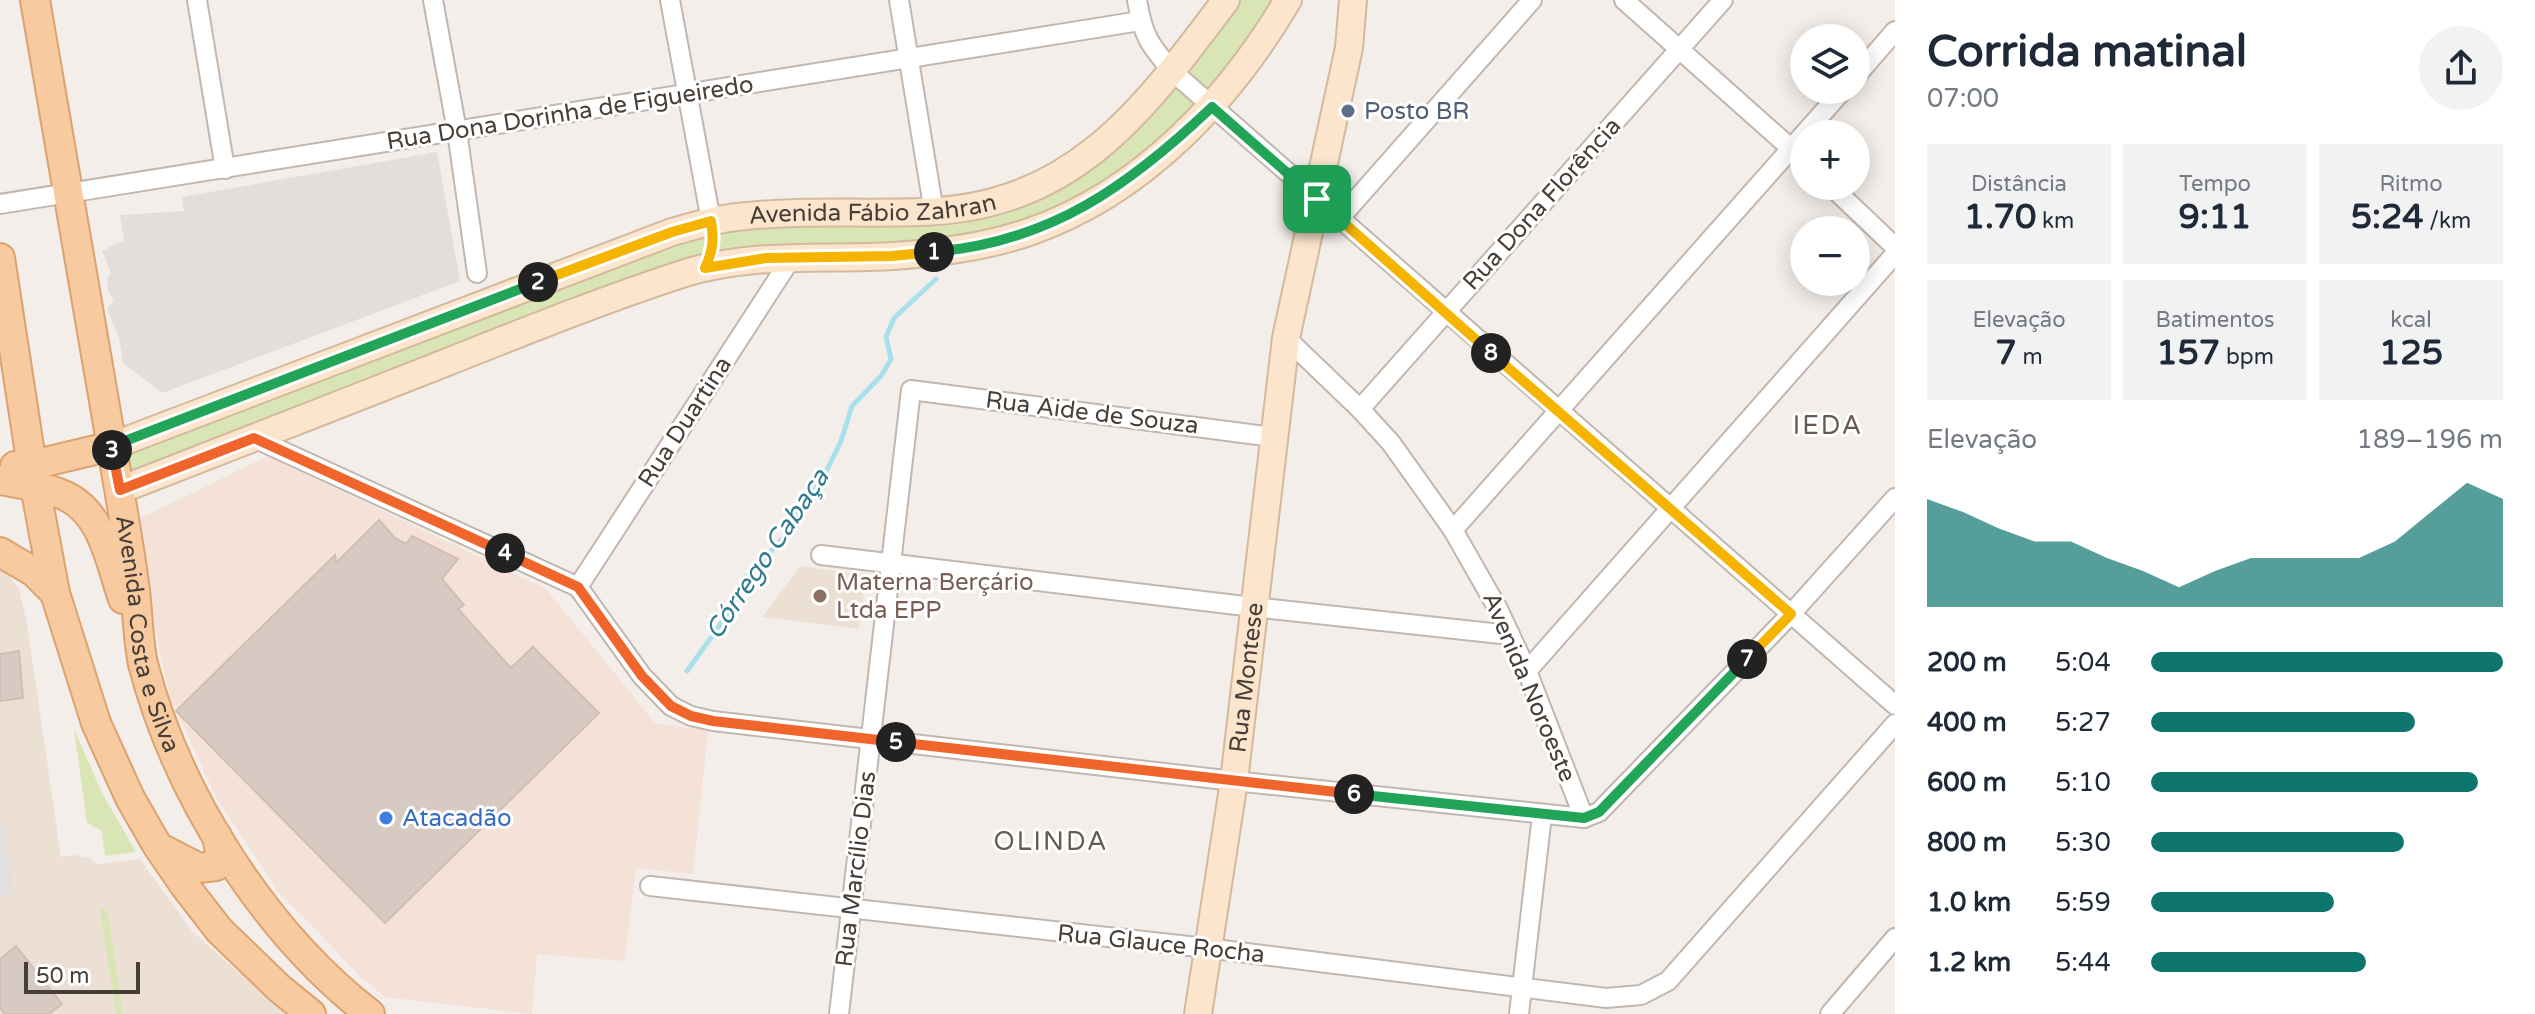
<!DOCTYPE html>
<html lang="pt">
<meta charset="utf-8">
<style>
body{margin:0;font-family:"Varela Round",sans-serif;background:#f2f2f3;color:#1f2937;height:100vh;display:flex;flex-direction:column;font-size:30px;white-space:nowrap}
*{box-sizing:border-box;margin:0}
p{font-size:26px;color:#747a83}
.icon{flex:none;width:44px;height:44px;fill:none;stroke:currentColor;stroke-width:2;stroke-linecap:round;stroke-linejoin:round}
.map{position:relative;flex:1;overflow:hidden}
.details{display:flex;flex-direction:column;background:#fff;width:640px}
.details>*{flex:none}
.controls{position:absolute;left:1790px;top:24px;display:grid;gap:16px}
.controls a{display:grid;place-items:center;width:80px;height:80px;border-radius:50%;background:#fff;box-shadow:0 4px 20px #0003;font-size:40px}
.scale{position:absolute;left:24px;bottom:20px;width:116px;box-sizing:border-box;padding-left:8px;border:4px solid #473e38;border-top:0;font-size:22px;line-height:28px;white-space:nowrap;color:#473e38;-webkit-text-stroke:6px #fff;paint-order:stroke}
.pin{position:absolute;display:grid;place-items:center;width:68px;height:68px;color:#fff;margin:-34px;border-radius:16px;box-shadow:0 4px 12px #0006}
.km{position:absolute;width:40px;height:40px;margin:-20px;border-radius:50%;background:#222;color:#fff;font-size:22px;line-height:40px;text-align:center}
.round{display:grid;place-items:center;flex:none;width:84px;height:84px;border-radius:42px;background:#f2f2f3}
.head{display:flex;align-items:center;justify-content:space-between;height:136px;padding:0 32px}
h1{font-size:44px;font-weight:700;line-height:60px}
.metrics{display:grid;grid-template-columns:repeat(3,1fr);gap:12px;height:136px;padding:8px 32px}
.metrics div{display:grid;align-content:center;border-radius:0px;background:#f2f2f3;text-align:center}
.metrics b{font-size:34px;font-weight:700}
.metrics small{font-size:22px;font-weight:400}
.metrics p{font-size:22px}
.chart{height:224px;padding:16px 32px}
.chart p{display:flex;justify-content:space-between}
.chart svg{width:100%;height:144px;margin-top:8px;fill:#0f766e;opacity:.7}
ul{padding:0 32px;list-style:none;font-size:26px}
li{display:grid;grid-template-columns:128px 96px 1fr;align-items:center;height:60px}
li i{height:20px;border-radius:10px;background:#0f766e}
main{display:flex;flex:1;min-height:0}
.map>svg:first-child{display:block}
.commercial{fill:#f4e1d7}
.industrial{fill:#e3dedb}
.education{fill:#ece0d5}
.green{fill:#dae5b5}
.parking{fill:#e2dfde}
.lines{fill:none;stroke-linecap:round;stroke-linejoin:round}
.stream{stroke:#aae0ec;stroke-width:5}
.building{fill:#d7cac3;stroke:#cfbeb3;stroke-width:2}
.street-casing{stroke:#c2b7b0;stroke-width:22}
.secondary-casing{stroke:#d3b99e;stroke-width:30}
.primary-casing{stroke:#dca26f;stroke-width:32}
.street{stroke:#fff;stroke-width:18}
.secondary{stroke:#fbe5cc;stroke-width:26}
.primary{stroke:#f7ca9f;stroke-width:28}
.split-1-casing{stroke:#fff;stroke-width:16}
.split-2-casing{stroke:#fff;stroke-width:16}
.split-3-casing{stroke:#fff;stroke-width:16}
.split-4-casing{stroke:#fff;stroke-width:16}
.split-5-casing{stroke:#fff;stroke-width:16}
.split-6-casing{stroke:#fff;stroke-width:16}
.split-7-casing{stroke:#fff;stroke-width:16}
.split-8-casing{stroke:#fff;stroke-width:16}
.split-9-casing{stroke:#fff;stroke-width:16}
.split-1{stroke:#22a559;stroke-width:10}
.split-2{stroke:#f5b400;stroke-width:10}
.split-3{stroke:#22a559;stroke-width:10}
.split-4{stroke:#f0652b;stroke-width:10}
.split-5{stroke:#f0652b;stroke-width:10}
.split-6{stroke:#f0652b;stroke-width:10}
.split-7{stroke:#22a559;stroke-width:10}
.split-8{stroke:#f5b400;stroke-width:10}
.split-9{stroke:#f5b400;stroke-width:10}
.service-dot{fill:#5c6f8a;stroke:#fff;stroke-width:3}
.education-dot{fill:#8d6e63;stroke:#fff;stroke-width:3}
.shop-dot{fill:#3f7fe0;stroke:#fff;stroke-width:3}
.labels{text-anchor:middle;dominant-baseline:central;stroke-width:6;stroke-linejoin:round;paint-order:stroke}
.service-label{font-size:24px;fill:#4e5e75;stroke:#fff;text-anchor:start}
.street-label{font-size:24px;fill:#473e38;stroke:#fff}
.education-label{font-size:24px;fill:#785e54;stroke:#fff;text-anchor:start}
.shop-label{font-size:24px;fill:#366cbe;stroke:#fff;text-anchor:start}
.neighbourhood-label{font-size:26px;letter-spacing:2px;fill:#695950;stroke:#fff}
.water-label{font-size:26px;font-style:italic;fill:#307b8d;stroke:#fff}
</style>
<main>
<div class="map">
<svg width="1895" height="1014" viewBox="0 0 1895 1014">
<rect width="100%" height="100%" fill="#f4eeea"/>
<polygon class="commercial" points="268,456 546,589 655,723 708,731 693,874 636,868 625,961 537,954 532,1014 385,997 363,979 278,891 217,799 170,697 160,653 137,520"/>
<polygon class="industrial" points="437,152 460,281 162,393 123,363 119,338 107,309 114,299 108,292 107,278 111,273 102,251 124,240 120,215 184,211 182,197"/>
<g class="education">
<polygon points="800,566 866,575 859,629 762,617"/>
<polygon points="0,570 7,573 19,589 27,624 61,857 73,855 87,857 97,864 140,859 192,931 285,1014 0,1014"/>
</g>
<g class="green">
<polygon points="1233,0 1281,0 1210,99 1179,73"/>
<polygon points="1172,82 1202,105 1099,194 960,244 763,252 123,483 118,453 709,228 1006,207"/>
<polygon points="74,729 102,793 136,852 105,856 102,831 87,823"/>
<polygon points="104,909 108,913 123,1014 116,1014 100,910"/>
</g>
<polygon class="parking" points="5,824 13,894 0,896 0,825"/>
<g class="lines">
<polyline class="stream" points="687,671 725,618 745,579 784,537 806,501 822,480 841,441 852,406 881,376 891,359 886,337 894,318 936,279"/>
</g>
<g class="building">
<polygon points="379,520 395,538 406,544 412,536 458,559 442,579 464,605 458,609 511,668 533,647 599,713 385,923 176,711 335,555 336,563"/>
<polygon points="19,651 23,698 0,701 0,654"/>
<polygon points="16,946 62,1004 49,1014 5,1014 0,1008 0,959"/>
</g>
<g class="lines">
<defs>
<g id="street">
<polyline points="197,0 225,169"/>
<polyline points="433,0 457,131 477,273"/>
<polyline points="670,0 711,221"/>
<polyline points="899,0 934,212"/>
<path d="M 1137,0 C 1143,36 1149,44 1172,71 L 1895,705"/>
<polyline points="1624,0 1804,160"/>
<polyline points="1856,76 1895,31"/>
<polyline points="1804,134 1843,90"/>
<polyline points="1831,186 1895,247"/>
<polyline points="0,204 1140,21"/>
<polyline points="1339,219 1532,0"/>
<polyline points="1286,338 1360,409 1391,443 1453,530 1498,609 1527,671 1584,818"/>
<polyline points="1360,409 1723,0"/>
<polyline points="254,438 578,587 642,676 671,706 691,716 713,721 1234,781 1584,818 1599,812 1791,614 1895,498"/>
<polyline points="1453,530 1804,134"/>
<polyline points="821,555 1253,607 1510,635"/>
<polyline points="578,587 792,257"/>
<polyline points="1527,671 1895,254"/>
<polyline points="650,886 1207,948 1606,998 1641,995 1668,981 1895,724"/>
<polyline points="839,1014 911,390 1273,437"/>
<polyline points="1519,1014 1542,815"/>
<polyline points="1830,1014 1895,938"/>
</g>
<g id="secondary">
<path id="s1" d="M 112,446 L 672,232 C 694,226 715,219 737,217 C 798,210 859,214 920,212 C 1073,208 1142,112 1226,0"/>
<path d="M 120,490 C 230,448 340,404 450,361 C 528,330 605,299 685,273 C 753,252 823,260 894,256 C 939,253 986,247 1029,232 C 1142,193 1229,100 1288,0"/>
<path id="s2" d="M 1198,1014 L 1234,781 L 1286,338 L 1349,48 L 1353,0"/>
</g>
<g id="primary">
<path id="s3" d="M 35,0 C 60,143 84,287 109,430 C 118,484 128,537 135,591 C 138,615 138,640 143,664 C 177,794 263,931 370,1014"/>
<polyline points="0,258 35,486 55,593 96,723 130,798 157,845 185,886 219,930 279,988 311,1014"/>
<polyline points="15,466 32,465 112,446"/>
<path d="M 0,480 C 20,484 42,486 61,494 C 103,510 110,562 123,599"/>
<polyline points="0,552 34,572 55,593"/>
<polyline points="164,850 199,868 216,866 220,853 217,836"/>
</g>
</defs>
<use href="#street" class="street-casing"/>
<use href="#secondary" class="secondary-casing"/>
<use href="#primary" class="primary-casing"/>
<use href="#street" class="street"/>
<use href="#secondary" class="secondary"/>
<use href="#primary" class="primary"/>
</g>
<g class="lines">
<defs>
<path id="split-1" d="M 934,252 C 1051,242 1130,185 1212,107 L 1317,199"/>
<path id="split-2" d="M 538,282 L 672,232 L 711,221 C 714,239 713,251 705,268 L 766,258 L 892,256 L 934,252"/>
<polyline id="split-3" points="112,450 112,446 538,282"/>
<polyline id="split-4" points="112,450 120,490 254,438 505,553"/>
<polyline id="split-5" points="505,553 578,587 642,676 671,706 691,716 713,721 896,742"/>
<polyline id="split-6" points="896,742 1354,794"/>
<polyline id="split-7" points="1354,794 1584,818 1599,812 1747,659"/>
<polyline id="split-8" points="1491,353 1791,614 1747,659"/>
<polyline id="split-9" points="1317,199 1491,353"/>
</defs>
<use href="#split-1" class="split-1-casing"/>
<use href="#split-2" class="split-2-casing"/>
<use href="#split-3" class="split-3-casing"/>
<use href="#split-4" class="split-4-casing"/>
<use href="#split-5" class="split-5-casing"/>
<use href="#split-6" class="split-6-casing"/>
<use href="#split-7" class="split-7-casing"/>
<use href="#split-8" class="split-8-casing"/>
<use href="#split-9" class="split-9-casing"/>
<use href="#split-1" class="split-1"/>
<use href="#split-2" class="split-2"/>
<use href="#split-3" class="split-3"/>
<use href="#split-4" class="split-4"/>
<use href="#split-5" class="split-5"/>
<use href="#split-6" class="split-6"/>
<use href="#split-7" class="split-7"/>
<use href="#split-8" class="split-8"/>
<use href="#split-9" class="split-9"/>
</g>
<circle class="service-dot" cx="1348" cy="111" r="8"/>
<circle class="education-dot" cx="820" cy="596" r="8"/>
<circle class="shop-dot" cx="386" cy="818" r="8"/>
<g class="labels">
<g class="service-label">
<text x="1364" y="111">Posto BR</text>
</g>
<g class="street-label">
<text transform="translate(570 113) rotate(-9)">Rua Dona Dorinha de Figueiredo</text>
<text transform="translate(1542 204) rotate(-48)">Rua Dona Florência</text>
<text stroke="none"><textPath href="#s1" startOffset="802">Avenida Fábio Zahran</textPath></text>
<text transform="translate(1092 413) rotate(7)">Rua Aide de Souza</text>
<text transform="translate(685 422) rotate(-57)">Rua Duartina</text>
<text stroke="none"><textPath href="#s3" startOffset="644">Avenida Costa e Silva</textPath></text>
<text stroke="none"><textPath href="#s2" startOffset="340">Rua Montese</textPath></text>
<text transform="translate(1529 687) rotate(67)">Avenida Noroeste</text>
<text transform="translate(856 869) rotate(-83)">Rua Marcílio Dias</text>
<text transform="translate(1161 944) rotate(6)">Rua Glauce Rocha</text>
</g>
<g class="education-label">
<text x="836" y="582">Materna Berçário<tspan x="836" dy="28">Ltda EPP</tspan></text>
</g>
<g class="shop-label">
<text x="402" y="818">Atacadão</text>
</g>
<g class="neighbourhood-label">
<text x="1828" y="425">IEDA</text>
<text x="1051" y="841">OLINDA</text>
</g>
<g class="water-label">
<text transform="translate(767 554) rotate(-56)">Córrego Cabaça</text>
</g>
</g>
</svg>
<div class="controls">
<a><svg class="icon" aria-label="layers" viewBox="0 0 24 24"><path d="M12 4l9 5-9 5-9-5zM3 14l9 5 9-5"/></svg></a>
<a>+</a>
<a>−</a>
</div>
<div class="scale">50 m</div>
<div class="pin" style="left:1317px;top:199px;background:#1e9e55"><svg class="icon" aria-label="arrive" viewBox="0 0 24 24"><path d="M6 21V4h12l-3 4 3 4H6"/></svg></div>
<b class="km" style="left:934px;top:252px">1</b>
<b class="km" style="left:538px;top:282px">2</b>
<b class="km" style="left:112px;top:450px">3</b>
<b class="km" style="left:505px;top:553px">4</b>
<b class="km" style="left:896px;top:742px">5</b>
<b class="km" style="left:1354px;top:794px">6</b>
<b class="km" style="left:1747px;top:659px">7</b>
<b class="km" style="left:1491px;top:353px">8</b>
</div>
<section class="details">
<div class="head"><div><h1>Corrida matinal</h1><p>07:00</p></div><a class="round"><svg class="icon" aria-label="share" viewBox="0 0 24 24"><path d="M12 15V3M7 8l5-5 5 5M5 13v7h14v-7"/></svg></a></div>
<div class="metrics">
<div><p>Distância</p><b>1.70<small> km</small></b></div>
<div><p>Tempo</p><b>9:11</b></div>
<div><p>Ritmo</p><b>5:24<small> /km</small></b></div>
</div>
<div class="metrics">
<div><p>Elevação</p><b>7<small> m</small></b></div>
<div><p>Batimentos</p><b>157<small> bpm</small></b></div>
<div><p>kcal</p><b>125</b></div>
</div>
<div class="chart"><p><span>Elevação</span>189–196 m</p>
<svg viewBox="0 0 160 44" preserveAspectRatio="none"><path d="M0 44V11L10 15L20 20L30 24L40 24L50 29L60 33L70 38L80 33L90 29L100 29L110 29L120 29L130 24L140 15L150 6L160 11V44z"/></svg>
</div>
<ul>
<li><b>200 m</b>5:04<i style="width:100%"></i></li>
<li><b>400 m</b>5:27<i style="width:75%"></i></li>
<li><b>600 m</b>5:10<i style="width:93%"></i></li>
<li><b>800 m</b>5:30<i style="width:72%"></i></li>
<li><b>1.0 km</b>5:59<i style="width:52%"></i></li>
<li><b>1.2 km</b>5:44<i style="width:61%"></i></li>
</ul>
</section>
</main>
